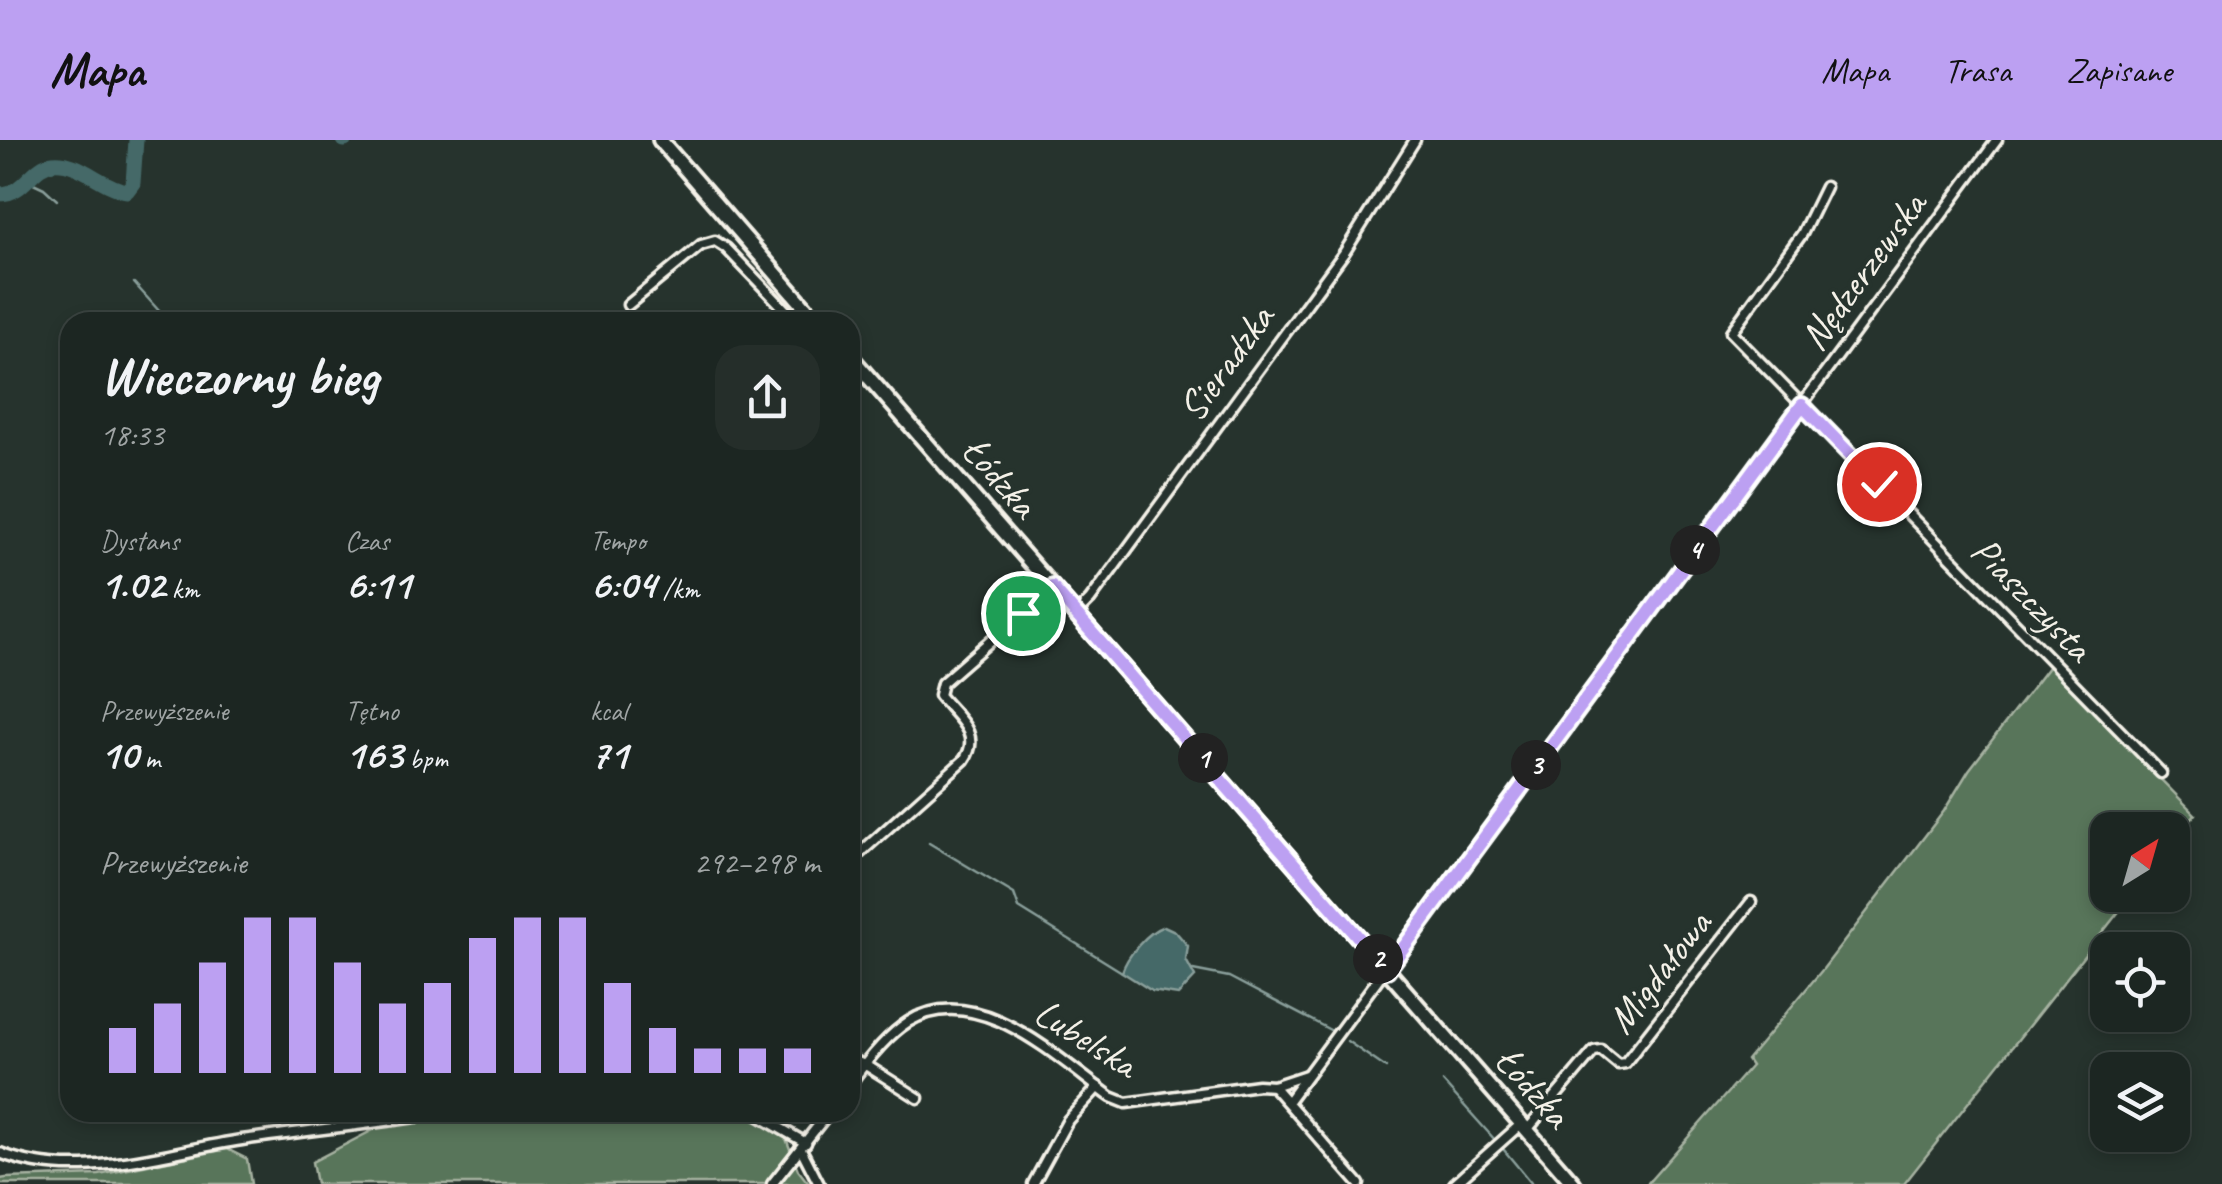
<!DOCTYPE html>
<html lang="pl">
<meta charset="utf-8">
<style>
body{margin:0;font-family:Caveat,sans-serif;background:#252e2a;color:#f1f3f6;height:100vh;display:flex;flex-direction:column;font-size:38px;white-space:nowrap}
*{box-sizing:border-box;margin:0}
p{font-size:32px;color:#a0a5a5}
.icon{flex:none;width:55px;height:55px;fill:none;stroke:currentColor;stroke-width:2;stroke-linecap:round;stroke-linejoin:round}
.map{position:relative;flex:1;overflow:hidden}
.sheet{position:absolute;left:60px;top:172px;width:800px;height:810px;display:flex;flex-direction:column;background:#1c2622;border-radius:30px;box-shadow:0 5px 15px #0003,0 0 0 2px #3a4340}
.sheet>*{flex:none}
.needle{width:65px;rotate:37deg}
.controls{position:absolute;left:2090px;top:672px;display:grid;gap:20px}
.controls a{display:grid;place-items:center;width:100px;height:100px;border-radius:20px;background:#1c2622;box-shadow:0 5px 15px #0003,0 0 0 2px #3a4340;font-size:50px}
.pin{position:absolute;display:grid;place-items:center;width:85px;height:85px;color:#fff;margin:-42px;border:5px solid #fff;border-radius:50%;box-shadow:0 2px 10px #0007}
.km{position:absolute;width:50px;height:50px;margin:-25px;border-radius:50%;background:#222;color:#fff;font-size:28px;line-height:50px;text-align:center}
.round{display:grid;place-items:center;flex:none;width:105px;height:105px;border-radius:30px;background:#252e2a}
.head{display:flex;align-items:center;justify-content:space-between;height:170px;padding:0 40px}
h1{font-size:55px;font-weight:700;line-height:75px}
.figures{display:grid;grid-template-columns:repeat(3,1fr);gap:15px;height:170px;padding:10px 40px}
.figures div{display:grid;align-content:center}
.figures b{font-size:42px;font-weight:700}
.figures small{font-size:28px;font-weight:400}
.figures p{font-size:28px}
.chart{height:280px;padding:20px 40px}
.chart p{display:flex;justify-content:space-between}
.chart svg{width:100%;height:180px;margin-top:10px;stroke:#bca0f2;stroke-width:6}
header{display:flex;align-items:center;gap:60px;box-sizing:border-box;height:140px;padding:0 50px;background:#bca0f2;color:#111}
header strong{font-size:48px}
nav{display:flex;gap:55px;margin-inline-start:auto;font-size:35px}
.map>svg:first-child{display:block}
.green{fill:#58745a;stroke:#a6b2a1;stroke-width:2.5}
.water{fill:#446967;stroke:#8a9f9b;stroke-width:2.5}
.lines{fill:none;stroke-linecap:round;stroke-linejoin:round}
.stream{stroke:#8a9f9b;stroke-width:2.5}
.river{stroke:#446967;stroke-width:15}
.minor-casing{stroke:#f4f1e8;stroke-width:15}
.primary-casing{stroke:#f4f1e8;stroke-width:20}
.minor{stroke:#26332d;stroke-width:8}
.primary{stroke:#26332d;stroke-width:12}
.route-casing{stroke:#fff;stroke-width:20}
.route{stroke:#bca0f2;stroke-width:12}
.labels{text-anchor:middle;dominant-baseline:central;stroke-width:8;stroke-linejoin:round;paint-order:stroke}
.street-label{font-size:40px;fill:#f4f1e8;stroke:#26332d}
</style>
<header>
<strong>Mapa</strong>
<nav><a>Mapa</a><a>Trasa</a><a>Zapisane</a></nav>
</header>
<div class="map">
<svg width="2222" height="1044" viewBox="0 0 2222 1044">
<rect width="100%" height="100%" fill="#26332d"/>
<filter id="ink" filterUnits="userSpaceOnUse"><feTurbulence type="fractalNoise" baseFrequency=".01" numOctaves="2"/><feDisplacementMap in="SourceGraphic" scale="20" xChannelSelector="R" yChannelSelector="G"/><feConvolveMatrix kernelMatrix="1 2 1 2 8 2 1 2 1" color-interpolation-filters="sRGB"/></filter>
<g filter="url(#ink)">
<g class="green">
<polygon points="2049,526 2195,674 2173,703 2172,690 2108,690 2108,755 2132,755 1904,1044 1647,1044 1751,926 1747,920 1823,829 1944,671 1969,630"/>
<polygon points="741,972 785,996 798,1030 809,1044 316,1044 312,1022 379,987 476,973"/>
<polygon points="227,1009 247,1019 251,1044 0,1044 0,1039 6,1038 99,1035"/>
</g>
<path class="water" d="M 1164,786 L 1175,791 L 1188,806 L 1186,820 L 1195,837 L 1178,855 L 1152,851 L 1122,832 C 1127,816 1147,792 1164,786 Z"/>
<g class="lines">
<g class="stream">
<polyline points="29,41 44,48 57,60"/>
<polyline points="134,143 169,182"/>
<polyline points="929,703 1014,754 1019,768 1122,832"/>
<polyline points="1193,830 1229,837 1334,892"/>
<polyline points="1347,901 1386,928"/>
<polyline points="1443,942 1495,1000"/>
<polyline points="1504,1010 1532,1044"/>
</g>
<g class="river">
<polyline points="344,0 345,0"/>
<path d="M 0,54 C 25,54 31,26 53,23 C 79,20 103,48 127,51 L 133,43 L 136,0"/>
</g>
<defs>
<g id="minor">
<polyline points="1825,47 1802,94 1731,192 2161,633"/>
<polyline points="628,165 701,105 715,101 726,108 797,182"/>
<polyline points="850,229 851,230"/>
<polyline points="1076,474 1090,460 1344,113 1415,0"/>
<path d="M 850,722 L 964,620 C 983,593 955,576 939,555 L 942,543 L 1052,447"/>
<polyline points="850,919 869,927 918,958"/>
<path d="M 850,944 C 865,923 886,896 908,882 C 977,839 1057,918 1111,957 L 1126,963 L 1258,945 L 1273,946 L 1306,935"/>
<polyline points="1273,946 1359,1044"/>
<polyline points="1288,961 1997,0"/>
<polyline points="752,972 806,1003"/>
<polyline points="1527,990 1594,911 1601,910 1618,924 1625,923 1751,762"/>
<polyline points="801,1009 819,1044"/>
<path d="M 0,1013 C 78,1044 162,1012 242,1000 C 310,990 380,983 448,972"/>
<polyline points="772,1044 829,972"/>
<polyline points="1033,1044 1068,980 1098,947"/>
<polyline points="1454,1044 1521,984"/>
</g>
<g id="primary">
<polyline points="660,0 818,182"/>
<polyline points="850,216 1574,1044"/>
</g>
</defs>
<use href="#minor" class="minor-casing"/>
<use href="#primary" class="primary-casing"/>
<use href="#minor" class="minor"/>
<use href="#primary" class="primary"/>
</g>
</g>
<g class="lines" filter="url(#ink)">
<defs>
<polyline id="route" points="1023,473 1052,447 1387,830 1802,265 1879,344"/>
</defs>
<use href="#route" class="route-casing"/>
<use href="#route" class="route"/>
</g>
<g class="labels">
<g class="street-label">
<text transform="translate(1863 131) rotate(-54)">Nędzerzewska</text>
<text transform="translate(1226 223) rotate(-54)">Sieradzka</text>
<text transform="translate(1000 337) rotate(49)">Łódzka</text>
<text transform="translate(2032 459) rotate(46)">Piaszczysta</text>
<text transform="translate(1659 832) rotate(-52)">Migdałowa</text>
<text transform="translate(1086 898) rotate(32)">Lubelska</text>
<text transform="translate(1533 947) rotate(49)">Łódzka</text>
</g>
</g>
</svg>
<div class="controls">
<a><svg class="needle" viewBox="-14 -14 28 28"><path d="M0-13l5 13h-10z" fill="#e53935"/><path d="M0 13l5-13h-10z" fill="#a0a5a5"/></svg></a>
<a><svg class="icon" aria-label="locate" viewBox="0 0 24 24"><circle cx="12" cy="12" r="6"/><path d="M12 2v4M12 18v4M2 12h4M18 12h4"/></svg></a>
<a><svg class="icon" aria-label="layers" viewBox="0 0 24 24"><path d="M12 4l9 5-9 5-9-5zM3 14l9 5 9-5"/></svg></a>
</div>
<div class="pin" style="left:1023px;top:473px;background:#1e9e55"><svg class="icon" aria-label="arrive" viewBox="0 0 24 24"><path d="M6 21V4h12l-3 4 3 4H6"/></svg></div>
<div class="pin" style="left:1879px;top:344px;background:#d93025"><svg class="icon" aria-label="check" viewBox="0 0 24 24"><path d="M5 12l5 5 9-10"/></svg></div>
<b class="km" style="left:1203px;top:618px">1</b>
<b class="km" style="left:1378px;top:819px">2</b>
<b class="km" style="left:1536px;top:625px">3</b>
<b class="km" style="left:1695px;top:410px">4</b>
<section class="sheet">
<div class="head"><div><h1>Wieczorny bieg</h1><p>18:33</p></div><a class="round"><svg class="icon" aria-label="share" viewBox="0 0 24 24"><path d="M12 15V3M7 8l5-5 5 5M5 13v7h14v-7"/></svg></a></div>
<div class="figures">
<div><p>Dystans</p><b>1.02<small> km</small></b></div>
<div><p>Czas</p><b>6:11</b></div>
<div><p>Tempo</p><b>6:04<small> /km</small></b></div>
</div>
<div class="figures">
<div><p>Przewyższenie</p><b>10<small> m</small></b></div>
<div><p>Tętno</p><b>163<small> bpm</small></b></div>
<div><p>kcal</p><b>71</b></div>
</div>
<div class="chart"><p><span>Przewyższenie</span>292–298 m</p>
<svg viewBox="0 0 160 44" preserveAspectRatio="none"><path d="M5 44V33M15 44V27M25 44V17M35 44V6M45 44V6M55 44V17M65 44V27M75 44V22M85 44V11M95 44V6M105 44V6M115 44V22M125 44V33M135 44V38M145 44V38M155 44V38"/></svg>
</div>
</section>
</div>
